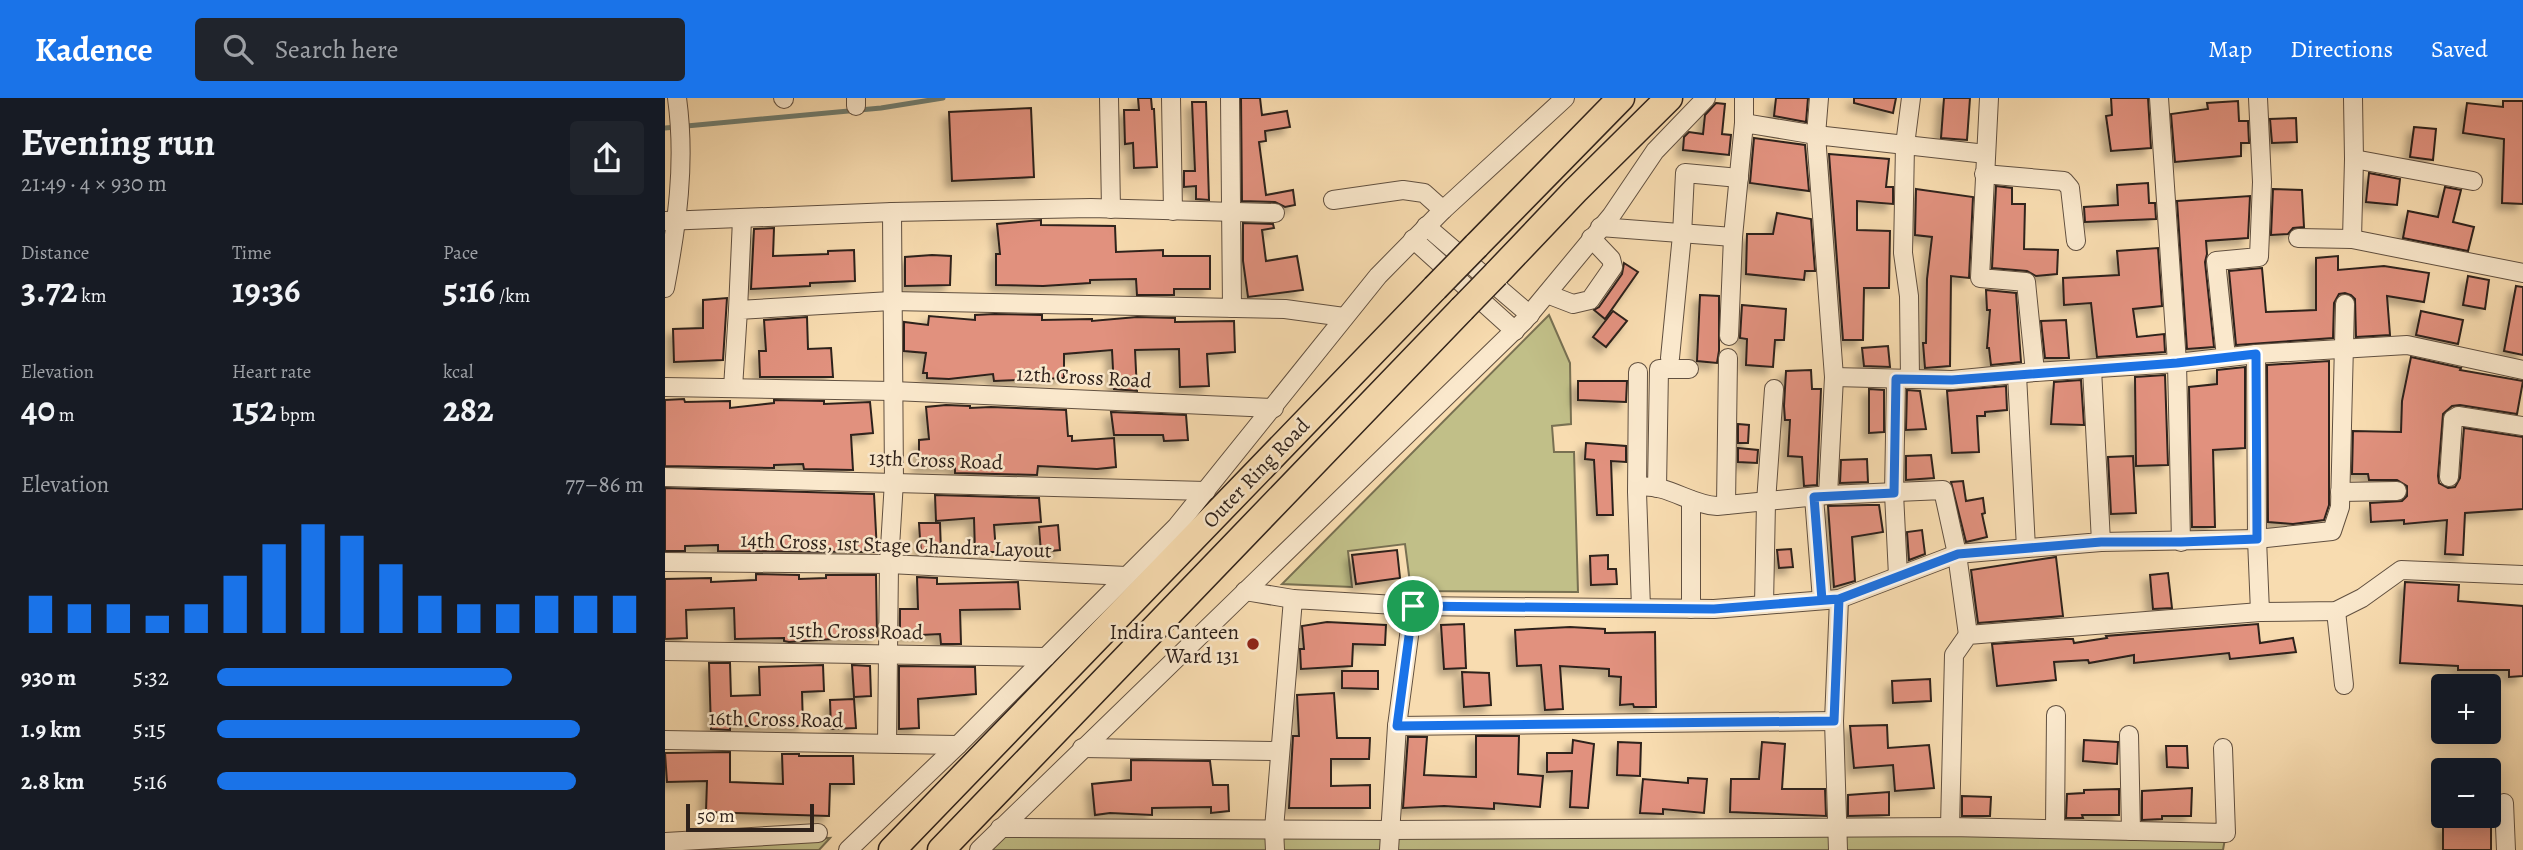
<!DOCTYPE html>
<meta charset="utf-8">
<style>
body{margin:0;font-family:Alegreya,serif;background:#20242c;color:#f1f3f6;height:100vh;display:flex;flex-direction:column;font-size:26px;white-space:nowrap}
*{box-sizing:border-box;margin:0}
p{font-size:23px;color:#9ea1a6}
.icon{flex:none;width:38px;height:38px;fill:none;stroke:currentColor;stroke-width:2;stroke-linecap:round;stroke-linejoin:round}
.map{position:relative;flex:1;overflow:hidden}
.details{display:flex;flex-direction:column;background:#171b24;width:665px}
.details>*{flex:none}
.tools{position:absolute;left:1766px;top:576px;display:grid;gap:14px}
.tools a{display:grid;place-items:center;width:70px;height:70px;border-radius:7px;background:#171b24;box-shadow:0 4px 18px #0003;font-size:35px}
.scale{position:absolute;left:21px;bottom:18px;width:128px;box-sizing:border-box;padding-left:7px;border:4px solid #2f221b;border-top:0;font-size:19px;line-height:24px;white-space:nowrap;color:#2f221b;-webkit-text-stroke:5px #fae8cc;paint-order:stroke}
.pin{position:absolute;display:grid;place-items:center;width:60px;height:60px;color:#fff;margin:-30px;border:4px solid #fff;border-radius:50%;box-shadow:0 2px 7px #0007}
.round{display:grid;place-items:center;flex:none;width:74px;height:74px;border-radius:7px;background:#20242c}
.headline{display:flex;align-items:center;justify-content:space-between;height:119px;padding:0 21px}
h1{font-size:38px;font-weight:600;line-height:52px}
.figures{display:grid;grid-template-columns:repeat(3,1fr);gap:10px;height:119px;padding:7px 21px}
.figures div{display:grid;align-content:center}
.figures b{font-size:35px;font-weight:600}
.figures small{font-size:19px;font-weight:400}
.figures p{font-size:19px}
.chart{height:196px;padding:14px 21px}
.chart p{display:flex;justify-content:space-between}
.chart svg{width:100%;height:126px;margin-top:7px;stroke:#1a73e8;stroke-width:6}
ul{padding:0 21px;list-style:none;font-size:23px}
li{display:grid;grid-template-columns:112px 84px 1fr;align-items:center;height:52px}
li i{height:18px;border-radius:9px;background:#1a73e8}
header{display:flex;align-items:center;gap:42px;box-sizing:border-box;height:98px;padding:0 35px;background:#1a73e8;color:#fff}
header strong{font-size:33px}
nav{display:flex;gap:38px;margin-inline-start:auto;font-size:24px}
.search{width:490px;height:63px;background:#20242c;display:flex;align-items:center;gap:18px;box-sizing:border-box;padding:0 24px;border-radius:7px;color:#9ea1a6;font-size:26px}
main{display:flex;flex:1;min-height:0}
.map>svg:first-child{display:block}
.green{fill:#c1bf88;stroke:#787052;stroke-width:2}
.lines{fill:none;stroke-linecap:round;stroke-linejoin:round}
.stream{stroke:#717e71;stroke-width:5}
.building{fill:#e1917e;stroke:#2f221b;stroke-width:2;filter:url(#shadow)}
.minor-casing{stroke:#615040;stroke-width:20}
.highway-casing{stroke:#2f221b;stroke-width:29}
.minor{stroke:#fae8cc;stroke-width:18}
.highway{stroke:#f8dcb0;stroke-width:26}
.highway-bridge-casing{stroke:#2f221b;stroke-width:29;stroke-linecap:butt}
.highway-bridge{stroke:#f8dcb0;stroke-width:26}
.route-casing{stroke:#fff;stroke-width:14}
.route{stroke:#1a73e8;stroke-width:9}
.poi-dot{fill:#8f2418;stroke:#fae8cc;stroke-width:2.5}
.labels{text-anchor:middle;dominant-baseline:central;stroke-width:5;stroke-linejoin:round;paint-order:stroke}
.street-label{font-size:21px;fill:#2f221b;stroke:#fae8cc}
.poi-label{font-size:21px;fill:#2f221b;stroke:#fae8cc;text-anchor:end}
</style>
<header>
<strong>Kadence</strong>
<div class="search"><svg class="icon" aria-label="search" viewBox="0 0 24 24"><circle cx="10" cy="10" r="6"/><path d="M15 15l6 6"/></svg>Search here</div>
<nav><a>Map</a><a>Directions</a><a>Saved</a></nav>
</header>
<main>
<section class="details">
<div class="headline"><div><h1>Evening run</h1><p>21:49 · 4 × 930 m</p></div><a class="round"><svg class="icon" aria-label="share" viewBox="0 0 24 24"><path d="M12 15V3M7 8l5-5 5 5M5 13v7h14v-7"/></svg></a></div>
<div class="figures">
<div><p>Distance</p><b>3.72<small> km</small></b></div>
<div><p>Time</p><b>19:36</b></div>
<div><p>Pace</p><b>5:16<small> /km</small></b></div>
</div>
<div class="figures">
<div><p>Elevation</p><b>40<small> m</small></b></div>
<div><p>Heart rate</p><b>152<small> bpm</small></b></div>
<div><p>kcal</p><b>282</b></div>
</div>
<div class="chart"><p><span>Elevation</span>77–86 m</p>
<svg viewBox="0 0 160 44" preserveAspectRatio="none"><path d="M5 44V31M15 44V34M25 44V34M35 44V38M45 44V34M55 44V24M65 44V13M75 44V6M85 44V10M95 44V20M105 44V31M115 44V34M125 44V34M135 44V31M145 44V31M155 44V31"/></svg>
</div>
<ul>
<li><b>930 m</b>5:32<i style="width:69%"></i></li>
<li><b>1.9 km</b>5:15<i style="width:85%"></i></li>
<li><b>2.8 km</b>5:16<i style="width:84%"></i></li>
</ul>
</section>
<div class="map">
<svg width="1858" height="752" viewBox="0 0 1858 752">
<defs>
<filter id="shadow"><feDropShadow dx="-6" dy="6" stdDeviation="3.5" flood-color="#0004"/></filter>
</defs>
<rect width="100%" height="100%" fill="#f8dcb0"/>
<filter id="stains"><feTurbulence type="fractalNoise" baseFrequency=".00286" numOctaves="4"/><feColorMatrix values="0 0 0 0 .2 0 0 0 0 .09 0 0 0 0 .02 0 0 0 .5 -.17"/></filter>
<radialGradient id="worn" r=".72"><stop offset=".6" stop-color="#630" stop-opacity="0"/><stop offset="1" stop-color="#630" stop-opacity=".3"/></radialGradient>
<g class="green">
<polygon points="884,217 905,265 906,326 887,328 889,354 909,354 913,494 746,493 740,446 683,453 687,489 617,486"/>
<polygon points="335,730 1561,735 1558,752 314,752"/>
<polygon points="165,740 154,752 0,752 0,749"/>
</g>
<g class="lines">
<polyline class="stream" points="0,30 216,10 278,0"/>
</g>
<g class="building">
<polygon points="473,0 486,0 487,11 489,11 492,69 469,70 468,45 460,46 459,12 474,12"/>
<polygon points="576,0 595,0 597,17 622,13 625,29 600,33 601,43 594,44 601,97 628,92 630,107 620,109 610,104 577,103"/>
<polygon points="1111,0 1143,0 1141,24 1109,18"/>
<polygon points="1189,0 1231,0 1228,15 1189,5"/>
<polygon points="1279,0 1305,0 1302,42 1276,40"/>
<polygon points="1446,0 1483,0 1486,50 1446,53 1441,18 1447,17"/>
<polygon points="1573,3 1574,23 1583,23 1584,45 1576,45 1576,58 1510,64 1506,16 1543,11 1542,5"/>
<polygon points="1838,3 1858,3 1858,106 1837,105 1839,41 1798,35 1802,5 1838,9"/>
<polygon points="527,4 541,4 544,102 531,101 531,88 519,89 519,73 530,73"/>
<polygon points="1051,5 1060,6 1057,36 1066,37 1064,57 1018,52 1019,39 1024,34 1038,36 1040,17"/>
<polygon points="366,10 369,79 287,83 284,14"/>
<polygon points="1631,20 1632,44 1607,45 1605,21"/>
<polygon points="1749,29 1771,31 1768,62 1745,59"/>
<polygon points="1089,40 1140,47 1144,93 1085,85"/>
<polygon points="1164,56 1224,61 1221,89 1228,89 1228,106 1192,103 1192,132 1225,133 1224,190 1199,190 1198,242 1178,242"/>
<polygon points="1704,75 1735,81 1732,107 1701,104"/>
<polygon points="1483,85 1484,105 1490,105 1491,121 1420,124 1419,109 1453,107 1452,87"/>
<polygon points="1331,88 1347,90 1347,106 1360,106 1359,151 1393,152 1392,176 1371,178 1362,173 1327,170"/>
<polygon points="1780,89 1796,92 1788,124 1809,129 1803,153 1738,140 1743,113 1773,119"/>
<polygon points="1251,91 1308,99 1304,180 1286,178 1285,268 1260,270 1258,245 1261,245 1262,181 1267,139 1250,137"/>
<polygon points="1608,91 1637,92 1639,129 1628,130 1623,136 1606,137"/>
<polygon points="1585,98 1583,140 1541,143 1542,156 1540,164 1549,249 1522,251 1512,103"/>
<polygon points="1112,115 1146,121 1150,173 1140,173 1139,182 1081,176 1082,136 1108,136"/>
<polygon points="376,122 376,127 450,128 451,154 498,152 498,158 545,158 545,191 509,191 509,197 472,197 471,181 425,182 425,185 378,188 331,187 331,156 335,156 332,126"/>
<polygon points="578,125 608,126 609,130 597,132 601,163 632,158 638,192 583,199 578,163"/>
<polygon points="109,130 108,158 163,156 163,153 189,152 190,183 145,185 145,188 86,191 89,131"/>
<polygon points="1493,150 1497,208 1468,211 1472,239 1499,236 1500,254 1432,259 1426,205 1399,207 1398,180 1454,177 1452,153"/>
<polygon points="267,157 286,158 285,187 240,188 240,159"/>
<polygon points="1673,158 1673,172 1719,168 1764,175 1759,204 1722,198 1725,237 1691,239 1690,201 1686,197 1680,195 1674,196 1669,205 1668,240 1571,247 1564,173 1597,170 1601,214 1651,212 1651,160"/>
<polygon points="959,165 973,174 940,221 929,212 934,209 957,176"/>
<polygon points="1803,178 1824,182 1820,211 1798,207"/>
<polygon points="1851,188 1858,189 1858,257 1839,253"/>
<polygon points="1321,192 1351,195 1356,264 1326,267 1324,250 1322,250 1325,212 1322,212"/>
<polygon points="1035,197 1054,198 1054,253 1052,265 1032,263"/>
<polygon points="62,200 58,262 9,264 8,231 38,230 38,202"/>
<polygon points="1077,207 1121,211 1119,242 1110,242 1108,269 1081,267 1082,241 1075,240"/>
<polygon points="948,213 962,223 941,249 928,239"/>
<polygon points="1756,213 1798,222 1793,246 1751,237"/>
<polygon points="330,216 377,217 377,222 427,221 427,223 472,219 510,220 510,224 569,223 570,254 542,256 544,288 515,289 514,251 470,252 472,293 449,291 447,252 399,256 399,280 329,283 328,276 284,281 262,280 262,275 258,275 261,255 239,253 239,224 263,227 264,218 310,222 310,217"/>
<polygon points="142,219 143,251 166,250 168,279 95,279 94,253 101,253 99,222"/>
<polygon points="1401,222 1404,260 1380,260 1376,223"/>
<polygon points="1223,248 1225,269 1199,268 1197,250"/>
<polygon points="1746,259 1796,270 1795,272 1858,283 1852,316 1795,307 1787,308 1778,316 1773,378 1774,385 1783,390 1790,389 1795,380 1799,330 1858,339 1858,411 1800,415 1798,457 1780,456 1782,422 1739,426 1739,422 1706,424 1705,405 1737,403 1742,398 1742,388 1732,382 1704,382 1703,376 1687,376 1688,333 1736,334 1737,303"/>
<polygon points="1664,263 1664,407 1659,422 1628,426 1603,424 1602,267"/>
<polygon points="1580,269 1580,350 1548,352 1550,429 1527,429 1524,289 1552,286 1552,272"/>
<polygon points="1146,272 1147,291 1156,291 1152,387 1139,388 1137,359 1123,358 1125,322 1120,322 1119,308 1121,273"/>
<polygon points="1500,277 1503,367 1471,368 1470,279"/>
<polygon points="1416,282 1419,327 1386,326 1389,284"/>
<polygon points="913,283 962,283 961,304 913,302"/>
<polygon points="1341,288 1342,312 1320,314 1320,318 1312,318 1314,354 1287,355 1282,293"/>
<polygon points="1204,291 1219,292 1219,334 1204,335"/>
<polygon points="1242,292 1255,293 1261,331 1241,332"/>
<polygon points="19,301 20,304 65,303 65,310 109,305 109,302 159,303 159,306 205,304 208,335 186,337 188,372 139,371 138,366 109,367 109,370 0,368 0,302"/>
<polygon points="281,307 305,308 305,310 326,309 401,312 403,338 407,338 407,343 449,340 451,369 432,371 373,368 372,377 290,375 290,368 254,369 254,342 264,341 261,309"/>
<polygon points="446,314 521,317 523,342 499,343 498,337 449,337"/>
<polygon points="1073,326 1084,327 1083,345 1073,345"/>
<polygon points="921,345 961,348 961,364 946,363 948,417 932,417 929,362 920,361"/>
<polygon points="1073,350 1093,352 1092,365 1073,364"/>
<polygon points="1266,357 1269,380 1241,382 1241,358"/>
<polygon points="1468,358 1471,415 1446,416 1443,359"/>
<polygon points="1202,361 1203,384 1175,385 1176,362"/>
<polygon points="1298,383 1301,403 1318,400 1320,415 1317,416 1322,439 1301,444 1286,384"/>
<polygon points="0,390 209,396 212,454 53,453 53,447 20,448 20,453 0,453"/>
<polygon points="270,397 374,400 376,424 329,427 331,454 310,454 309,420 271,423"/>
<polygon points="1203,407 1214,407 1218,434 1187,439 1190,483 1169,489 1163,408"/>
<polygon points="254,425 275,425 276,454 271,455 271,457 256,456"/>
<polygon points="393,427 395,452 376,454 374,429"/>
<polygon points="1257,432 1260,456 1244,462 1242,434"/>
<polygon points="1126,451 1128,469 1114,470 1112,452"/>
<polygon points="732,452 735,480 691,486 687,457"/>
<polygon points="943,457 943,471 951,471 952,486 926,487 925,458"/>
<polygon points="1391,459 1398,518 1313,525 1306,472"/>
<polygon points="1503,475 1507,510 1488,511 1485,477"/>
<polygon points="91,476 134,477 134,481 161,480 161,477 211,477 212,538 124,544 119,543 119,540 70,541 69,510 21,512 22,540 0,541 0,481 46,480 46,484 91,482"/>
<polygon points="252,479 272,480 272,486 353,484 355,511 295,512 296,546 276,546 275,536 235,538 235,511 253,511"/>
<polygon points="1740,484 1794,487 1793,503 1858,508 1858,578 1844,579 1844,572 1793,572 1793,568 1735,565"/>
<polygon points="662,524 721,527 720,547 688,546 687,568 636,571 635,551 639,551 637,528"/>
<polygon points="799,526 801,570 779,571 776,527"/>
<polygon points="1593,526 1595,545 1628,540 1631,554 1565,561 1564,555 1469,565 1469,557 1424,565 1423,562 1389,564 1391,582 1332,588 1327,546 1401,541 1408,541 1409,545 1442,540 1441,538"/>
<polygon points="905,529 940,531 940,535 990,534 991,609 969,609 968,606 955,607 956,579 944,578 944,571 895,568 898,611 880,612 876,567 852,568 850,532"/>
<polygon points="44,565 65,565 66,598 95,597 94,569 158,567 159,593 137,594 138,628 65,628 65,632 46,631"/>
<polygon points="187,567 205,568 206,598 189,599"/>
<polygon points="234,568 310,569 311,596 253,601 254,630 234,631"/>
<polygon points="677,573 713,573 713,591 677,590"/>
<polygon points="797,574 824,575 826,607 799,609"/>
<polygon points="1265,581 1266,603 1228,605 1227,583"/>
<polygon points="669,595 672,640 705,640 704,661 666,661 666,688 705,687 705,710 624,710 628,638 634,638 632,597"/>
<polygon points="189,601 191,630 166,631 165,602"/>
<polygon points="1222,627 1223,650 1264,647 1269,690 1230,693 1228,667 1189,670 1185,628"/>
<polygon points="811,638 854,638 853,676 878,678 875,709 829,705 829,711 779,708 738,710 743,639 762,639 759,677 811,679"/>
<polygon points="908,642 929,646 923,710 905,709 907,673 882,674 882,655 907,655"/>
<polygon points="1419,642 1453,644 1452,666 1418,663"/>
<polygon points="953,644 976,645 975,678 952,677"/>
<polygon points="1097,644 1120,646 1117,691 1160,691 1161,718 1065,714 1066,681 1094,681"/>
<polygon points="1501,648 1522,648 1523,670 1502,669"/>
<polygon points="65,654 65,684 118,686 117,656 134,656 134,658 188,658 189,686 165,686 164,718 41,714 42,683 2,684 0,655"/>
<polygon points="466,662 545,663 548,687 563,687 564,713 546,715 546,709 487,710 487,717 445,715 430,717 427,686 466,682"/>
<polygon points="1023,680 1042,681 1039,715 998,711 998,716 975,715 978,681 1023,685"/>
<polygon points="1527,690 1526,718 1497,718 1497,721 1477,722 1477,693"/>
<polygon points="1454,691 1454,717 1417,717 1418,720 1401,720 1402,696 1419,695 1419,692"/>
<polygon points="1224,694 1224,717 1183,718 1183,697"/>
<polygon points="1297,698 1326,699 1325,718 1297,718"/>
<rect x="1778" y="728" width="48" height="24"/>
</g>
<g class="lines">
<defs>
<g id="minor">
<polyline points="118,0 119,1"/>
<polyline points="191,0 191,8"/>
<polyline points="444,0 446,111"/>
<polyline points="506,0 508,113"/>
<polyline points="565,0 567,210"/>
<polyline points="1079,0 1079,25"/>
<polyline points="1324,0 1315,180 1361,184 1370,274 1512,265 1591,256 1742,247 1858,272"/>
<polyline points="1494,0 1512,265 1516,444"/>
<polyline points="1689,61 1808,83"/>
<polyline points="1319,76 1399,83 1405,90 1411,143"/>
<polyline points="668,102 738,92 759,95 778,112"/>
<polyline points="0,123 227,114 426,110 610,115"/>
<polyline points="761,128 865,217"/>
<polyline points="935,129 1068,139"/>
<polyline points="1633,140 1687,141 1858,175"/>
<polyline points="748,141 850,233"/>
<polyline points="1687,141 1689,61 1688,0"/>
<path d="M 0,190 C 12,127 21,65 12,0"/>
<polyline points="882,196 908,206 925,202 948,169 946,161 926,140"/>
<polyline points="73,212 77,121"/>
<polyline points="1064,238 1068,139 1079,25 1151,37 1154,0"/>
<polyline points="1591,256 1592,441 1667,433 1675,409 1680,206"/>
<polyline points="1561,259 1551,163 1594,159 1597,84 1593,0"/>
<polyline points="1005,260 1017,137 1020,75 1074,80"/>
<polyline points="973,274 972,394 976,510"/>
<polyline points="1352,277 1361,450"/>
<polyline points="1169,279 1287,282 1370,274"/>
<polyline points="1231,281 1229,395 1233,478"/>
<polyline points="1245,281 1244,198 1238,155 1240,47 1246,0"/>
<polyline points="0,289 228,293 609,310"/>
<polyline points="68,290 73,212 226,203 620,211 679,219"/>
<polyline points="0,379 541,393"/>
<polyline points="1784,379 1788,321 1793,318 1858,328"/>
<path d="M 973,389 C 1002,385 1025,407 1052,408 L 1163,397 L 1278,392 L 1292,456 L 1303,537"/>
<polyline points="992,390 994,271 1024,271"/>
<polyline points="1675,394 1732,393"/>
<polyline points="1163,397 1169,279 1151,37 1321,56"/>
<polyline points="1149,399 1157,502"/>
<polyline points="1061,407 1063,260"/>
<polyline points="1436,444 1592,441 1595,514 1671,513 1697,500 1736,472 1858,477"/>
<polyline points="0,464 224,466 461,478"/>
<polyline points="580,493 628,501"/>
<polyline points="1099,507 1101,404 1109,291"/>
<polyline points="1026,511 1026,402"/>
<polyline points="1671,513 1679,587"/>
<polyline points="0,553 381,559"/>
<polyline points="732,628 1169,623"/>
<polyline points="1464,637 1466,733"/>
<polyline points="0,642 293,647"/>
<polyline points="222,645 224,466 229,383 227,114"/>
<polyline points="417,650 615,653"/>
<polyline points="1839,705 1841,752"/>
<polyline points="1285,729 1289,557 1303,537 1595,514"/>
<polyline points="335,730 724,732 1285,729 1561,735 1558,650"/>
<polyline points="1390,731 1391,617"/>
<polyline points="0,744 153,735"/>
<polyline points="183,752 293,647 512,428 713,178 778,112 900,0"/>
<polyline points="314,752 859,223 946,118 990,53 1041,0"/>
<polyline points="610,752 609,731 628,501 748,508 1049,511 1174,501 1292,456 1436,444 1427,271"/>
<polyline points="724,752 732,628 748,508"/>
<polyline points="1173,752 1169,623 1174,501"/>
</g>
<g id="highway">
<polyline points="811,148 956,0"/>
<polyline points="831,176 910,93 1004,0"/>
<polyline points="227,752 770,190"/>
<polyline points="276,752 797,211"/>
</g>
</defs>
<use href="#minor" class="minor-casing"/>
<use href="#highway" class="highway-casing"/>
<use href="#minor" class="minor"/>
<use href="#highway" class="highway"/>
<defs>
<g id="highway-bridge">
<polyline points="770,190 811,148"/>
<polyline points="797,211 831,176"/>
</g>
</defs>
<use href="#highway-bridge" class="highway-bridge-casing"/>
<use href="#highway-bridge" class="highway-bridge"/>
</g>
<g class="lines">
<defs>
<polyline id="route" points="748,508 1049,511 1174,501 1293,456 1436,444 1516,444 1592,441 1591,256 1512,265 1287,282 1231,281 1229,395 1149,399 1157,502 1174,501 1169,623 732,628 748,508"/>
</defs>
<use href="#route" class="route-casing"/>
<use href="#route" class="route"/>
</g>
<circle class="poi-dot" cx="588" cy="546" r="7"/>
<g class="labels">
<g class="street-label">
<text transform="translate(419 279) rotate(3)">12th Cross Road</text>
<text transform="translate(271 362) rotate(2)">13th Cross Road</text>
<text transform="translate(591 375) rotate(-46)">Outer Ring Road</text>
<text transform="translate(231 447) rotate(2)">14th Cross, 1st Stage Chandra Layout</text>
<text transform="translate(191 533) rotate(1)">15th Cross Road</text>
<text transform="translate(111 621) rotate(1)">16th Cross Road</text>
</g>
<g class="poi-label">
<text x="574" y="534">Indira Canteen<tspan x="574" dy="24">Ward 131</tspan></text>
</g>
</g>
<rect width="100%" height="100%" filter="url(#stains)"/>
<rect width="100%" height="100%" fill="url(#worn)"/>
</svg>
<div class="tools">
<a>+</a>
<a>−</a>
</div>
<div class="scale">50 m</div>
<div class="pin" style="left:748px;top:508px;background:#1e9e55"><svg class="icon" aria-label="arrive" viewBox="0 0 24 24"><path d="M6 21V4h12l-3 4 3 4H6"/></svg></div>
</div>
</main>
